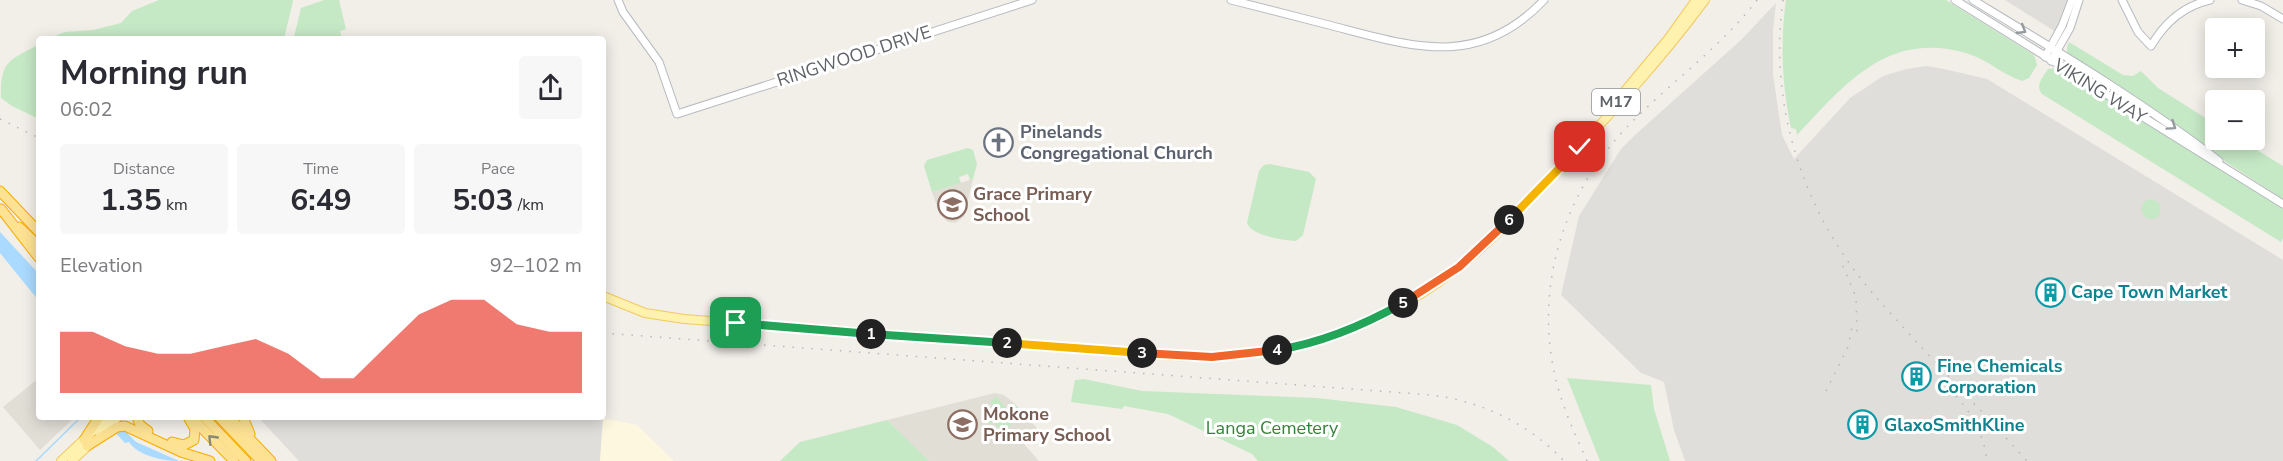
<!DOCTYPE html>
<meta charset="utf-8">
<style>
body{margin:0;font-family:"Nunito Sans",sans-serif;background:#f7f7f7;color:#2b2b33;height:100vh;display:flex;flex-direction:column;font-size:22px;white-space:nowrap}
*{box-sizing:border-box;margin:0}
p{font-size:20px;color:#7c7c81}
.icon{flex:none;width:33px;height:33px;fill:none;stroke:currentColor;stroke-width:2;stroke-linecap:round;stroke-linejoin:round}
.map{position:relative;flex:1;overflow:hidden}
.drawer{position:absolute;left:36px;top:36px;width:570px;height:384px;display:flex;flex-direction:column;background:#fff;border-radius:6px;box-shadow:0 3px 15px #0003}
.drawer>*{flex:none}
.buttons{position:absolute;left:2205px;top:18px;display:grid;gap:12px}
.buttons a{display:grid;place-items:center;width:60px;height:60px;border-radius:6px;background:#fff;box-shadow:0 3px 15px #0003;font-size:30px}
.pin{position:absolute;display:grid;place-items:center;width:51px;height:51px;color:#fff;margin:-26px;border-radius:12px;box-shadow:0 3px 9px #0006}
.km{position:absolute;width:30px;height:30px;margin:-15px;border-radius:50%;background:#222;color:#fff;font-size:16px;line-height:30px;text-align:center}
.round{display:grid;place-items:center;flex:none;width:63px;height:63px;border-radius:6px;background:#f7f7f7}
.head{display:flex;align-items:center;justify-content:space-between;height:102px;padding:0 24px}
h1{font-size:33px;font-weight:700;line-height:45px}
.stats{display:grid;grid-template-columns:repeat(3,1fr);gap:9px;height:102px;padding:6px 24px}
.stats div{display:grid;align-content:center;border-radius:6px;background:#f7f7f7;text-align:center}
.stats b{font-size:30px;font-weight:700}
.stats small{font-size:16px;font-weight:400}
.stats p{font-size:16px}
.chart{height:168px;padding:12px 24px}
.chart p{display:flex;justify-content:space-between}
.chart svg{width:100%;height:108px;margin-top:6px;fill:#ea4335;opacity:.7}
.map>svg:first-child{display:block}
.commercial{fill:#fef7e0}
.industrial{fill:#e0deda}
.education{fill:#e1ded6}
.green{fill:#c5e8c5}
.water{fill:#aadaff}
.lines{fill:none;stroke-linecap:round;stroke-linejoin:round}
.stream{stroke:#aadaff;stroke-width:1.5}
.secondary-casing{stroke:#b6babf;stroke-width:9}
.primary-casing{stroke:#f2c960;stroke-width:10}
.highway-casing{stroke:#f9ab00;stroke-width:11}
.secondary{stroke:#fff;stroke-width:7}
.primary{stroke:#fff2af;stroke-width:8}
.highway{stroke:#fde293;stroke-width:9}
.rail{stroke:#b6b7b8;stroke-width:1.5;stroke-dasharray:1.5 8;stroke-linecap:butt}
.oneway{stroke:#979a9d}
.oneway2{stroke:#8e8975}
.split-1-casing{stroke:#fff;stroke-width:12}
.split-2-casing{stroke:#fff;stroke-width:12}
.split-3-casing{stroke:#fff;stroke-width:12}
.split-4-casing{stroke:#fff;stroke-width:12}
.split-5-casing{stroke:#fff;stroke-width:12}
.split-6-casing{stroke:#fff;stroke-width:12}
.split-7-casing{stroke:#fff;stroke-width:12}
.split-1{stroke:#22a559;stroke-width:8}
.split-2{stroke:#22a559;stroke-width:8}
.split-3{stroke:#f5b400;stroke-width:8}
.split-4{stroke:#f0652b;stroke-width:8}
.split-5{stroke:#22a559;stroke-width:8}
.split-6{stroke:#f0652b;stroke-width:8}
.split-7{stroke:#f5b400;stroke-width:8}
.labels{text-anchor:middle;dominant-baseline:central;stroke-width:6;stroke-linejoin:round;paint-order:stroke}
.shield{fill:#fff;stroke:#8f9295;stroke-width:1.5}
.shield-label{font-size:16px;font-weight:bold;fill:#5f6368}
.street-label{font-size:18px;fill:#5f6368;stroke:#fff}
.worship-label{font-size:18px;font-weight:bold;fill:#5b616d;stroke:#fff;text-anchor:start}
.education-label{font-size:18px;font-weight:bold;fill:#785e54;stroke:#fff;text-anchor:start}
.culture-label{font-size:18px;font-weight:bold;fill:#0d838f;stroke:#fff;text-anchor:start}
.park-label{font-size:18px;fill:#348238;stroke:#fff}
</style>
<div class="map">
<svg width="2283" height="461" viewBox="0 0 2283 461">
<rect width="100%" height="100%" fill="#f1efe8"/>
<polygon class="commercial" points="598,417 637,425 674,461 578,461"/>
<g class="industrial">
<polygon points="2005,0 2072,0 2059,34"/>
<polygon points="1776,3 1773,30 1773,75 1782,135 1794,159 1850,98 1883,76 1906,69 1927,66 1944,69 1987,79 2283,260 2283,461 1685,461 1674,430 1664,382 1641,373 1561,295 1579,216 1621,149 1635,135 1741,40"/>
<polygon points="258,417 603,417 600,461 299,461"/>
</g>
<g class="education">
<polygon points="973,179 964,217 955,223 948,222 940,215 932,192"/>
<polygon points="39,378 39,417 75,417 40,450 3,407"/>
<polygon points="995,393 1004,395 1014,403 1037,428 1024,444 1039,461 929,461 887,420"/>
</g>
<g class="green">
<polygon points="159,0 293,0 293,1 284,39 47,39 65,32 93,30 121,23 132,11"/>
<polygon points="324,0 339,0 346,29 340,31 342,39 303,39 294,37 301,8"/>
<path d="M 1786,0 L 1946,0 L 2034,55 L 2037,65 L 2029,78 L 2022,81 C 2003,75 1988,60 1969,54 C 1889,29 1846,83 1797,135 L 1796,129 L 1791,128 C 1782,85 1780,43 1786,0 Z"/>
<polygon points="2069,42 2123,75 2133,76 2141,71 2158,88 2215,124 2216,140 2241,140 2283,166 2283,199 2223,160 2141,100 2067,54 2067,47"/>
<path d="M 39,44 L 39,119 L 12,106 L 1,98 C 0,58 11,61 39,44 Z"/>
<path d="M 2057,68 L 2283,208 L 2283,238 L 2281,242 L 2042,94 C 2035,85 2043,77 2048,69 Z"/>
<polygon points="968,148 973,150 977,164 973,179 970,180 968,174 959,177 961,183 932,192 924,166 927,160"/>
<path d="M 1270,164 L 1309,172 L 1316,179 L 1303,235 L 1296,241 C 1283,240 1252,236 1247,223 L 1259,171 L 1264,165 Z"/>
<polygon points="2150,199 2158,202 2161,207 2159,216 2154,219 2146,218 2141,210 2144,202"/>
<polygon points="1567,378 1651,385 1654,409 1670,461 1600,461"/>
<polygon points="1084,379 1142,391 1317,398 1396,407 1457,425 1493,447 1509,461 1258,461 1252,454 1168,414 1124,406 1122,409 1071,402 1075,380"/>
<polygon points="996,396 1007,409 1014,403 1023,414 1003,432 993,422 990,425 981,416 993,405 990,402"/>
<polygon points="887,420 929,461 780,461 800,442"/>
</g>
<g class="water">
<polygon points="0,232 39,274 39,301 0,253"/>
<path d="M 101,417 L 111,417 L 136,442 L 179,461 C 164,461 138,456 129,442 L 125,443 Z"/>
</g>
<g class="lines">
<polyline class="stream" points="36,461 81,417"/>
<defs>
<g id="secondary">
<polyline points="618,0 623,12 659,62 677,114 1032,0"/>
<path d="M 1231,0 C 1263,8 1294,16 1325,24 C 1408,45 1476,72 1544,0"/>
<polyline points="1955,0 2283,204"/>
<path d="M 1973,0 C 2057,51 2141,101 2219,161"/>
<path d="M 2122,0 L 2138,32 L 2151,46 C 2165,22 2183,6 2210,0"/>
<polyline points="2242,0 2261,6 2283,19"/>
<polyline points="2045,57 2062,26 2072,0"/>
<polyline points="2051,61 2070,28 2079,0"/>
</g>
<g id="primary">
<polyline points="1623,93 1668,39 1696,0"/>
<path d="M 603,296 L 645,313 L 684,319 L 1176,356 C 1285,361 1386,329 1470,258 C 1501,232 1528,200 1556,171 C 1609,116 1660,61 1705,0"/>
<polyline points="100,435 118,417"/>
<polyline points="61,461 108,417"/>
<polyline points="72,461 91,443"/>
</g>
<g id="highway">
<polyline points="0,191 39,232"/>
<polyline points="1,209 39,258"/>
<polyline points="19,227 39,246"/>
<polyline points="137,417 140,425 148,431"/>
<polyline points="204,417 246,461"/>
<polyline points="219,417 261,461"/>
<polyline points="229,417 271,461"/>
<polyline points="243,417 250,434"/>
<polyline points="194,420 234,461"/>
<polyline points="84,440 99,417"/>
<polyline points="172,442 184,445 194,440 195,429 188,417"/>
<polyline points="87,446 117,427 125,426 181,452 210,461"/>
</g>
</defs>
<use href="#secondary" class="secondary-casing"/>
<use href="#primary" class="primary-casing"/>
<use href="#highway" class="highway-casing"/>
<use href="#secondary" class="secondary"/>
<use href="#primary" class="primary"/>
<use href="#highway" class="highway"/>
<g class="rail">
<path d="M 1783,0 C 1770,91 1795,185 1847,260 C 1866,288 1890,312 1912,337 C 1950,378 1989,419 2027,461"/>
<polyline points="0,119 39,138"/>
<polyline points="1843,266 1856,297 1857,334"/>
<path d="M 603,333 L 1432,395 C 1483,402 1528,423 1564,461"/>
<polyline points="1826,391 1848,347 1853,322"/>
<path d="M 1956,396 C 1973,415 1984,435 1987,461"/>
<path d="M 1587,461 C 1574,432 1560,402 1554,371 C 1535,282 1566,188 1630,124 C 1671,82 1721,47 1757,0"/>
</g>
</g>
<defs><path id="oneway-chevron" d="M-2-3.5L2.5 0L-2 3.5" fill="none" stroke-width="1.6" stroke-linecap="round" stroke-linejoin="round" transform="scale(1.5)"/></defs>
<g class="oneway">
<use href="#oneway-chevron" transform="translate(2022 30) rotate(31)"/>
<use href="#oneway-chevron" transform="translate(2172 126) rotate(34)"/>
</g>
<use class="oneway2" href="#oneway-chevron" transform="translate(212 439) rotate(-134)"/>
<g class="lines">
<defs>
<polyline id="split-1" points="736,323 871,334"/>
<polyline id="split-2" points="871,334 1007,343"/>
<polyline id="split-3" points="1007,343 1142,353"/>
<polyline id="split-4" points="1142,353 1212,357 1277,350"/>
<path id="split-5" d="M 1277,350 C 1321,343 1364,325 1403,303"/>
<polyline id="split-6" points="1403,303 1459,267 1509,220"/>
<polyline id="split-7" points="1509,220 1580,147"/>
</defs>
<use href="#split-1" class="split-1-casing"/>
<use href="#split-2" class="split-2-casing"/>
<use href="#split-3" class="split-3-casing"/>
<use href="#split-4" class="split-4-casing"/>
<use href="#split-5" class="split-5-casing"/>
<use href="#split-6" class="split-6-casing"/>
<use href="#split-7" class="split-7-casing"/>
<use href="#split-1" class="split-1"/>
<use href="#split-2" class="split-2"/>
<use href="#split-3" class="split-3"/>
<use href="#split-4" class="split-4"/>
<use href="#split-5" class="split-5"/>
<use href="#split-6" class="split-6"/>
<use href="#split-7" class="split-7"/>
</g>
<defs>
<symbol id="church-ring" viewBox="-11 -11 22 22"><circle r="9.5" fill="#fff" stroke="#6b7280" stroke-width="1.5"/><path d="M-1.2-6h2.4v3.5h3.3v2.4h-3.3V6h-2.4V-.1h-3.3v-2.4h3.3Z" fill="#6b7280"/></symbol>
<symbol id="school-ring" viewBox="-11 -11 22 22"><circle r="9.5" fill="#fff" stroke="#8d6e63" stroke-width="1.5"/><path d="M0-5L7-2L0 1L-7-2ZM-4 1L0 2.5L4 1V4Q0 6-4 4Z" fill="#8d6e63"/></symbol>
<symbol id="building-ring" viewBox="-11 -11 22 22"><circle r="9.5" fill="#fff" stroke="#0f9aa8" stroke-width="1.5"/><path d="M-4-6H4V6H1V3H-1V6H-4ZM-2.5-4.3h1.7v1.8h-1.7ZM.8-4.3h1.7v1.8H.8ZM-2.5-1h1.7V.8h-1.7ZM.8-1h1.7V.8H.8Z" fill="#0f9aa8"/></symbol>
</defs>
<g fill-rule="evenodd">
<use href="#church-ring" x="982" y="126" width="33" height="33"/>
<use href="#school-ring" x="936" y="188" width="33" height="33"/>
<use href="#building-ring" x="2034" y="276" width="33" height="33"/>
<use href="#building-ring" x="1900" y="360" width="33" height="33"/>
<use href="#school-ring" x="946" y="408" width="33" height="33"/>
<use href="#building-ring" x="1846" y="408" width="33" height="33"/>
</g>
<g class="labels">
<rect class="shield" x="1592" y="89" width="48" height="26" rx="4.5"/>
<g class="shield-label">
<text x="1616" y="102">M17</text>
</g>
<g class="street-label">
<text transform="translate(854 56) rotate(-18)">RINGWOOD DRIVE</text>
<text transform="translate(2100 91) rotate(32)">VIKING WAY</text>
</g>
<g class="worship-label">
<text x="1020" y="132">Pinelands<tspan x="1020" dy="21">Congregational Church</tspan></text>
</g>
<g class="education-label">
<text x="973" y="194">Grace Primary<tspan x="973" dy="21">School</tspan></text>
<text x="983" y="414">Mokone<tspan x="983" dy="21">Primary School</tspan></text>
</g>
<g class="culture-label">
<text x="2071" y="292">Cape Town Market</text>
<text x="1937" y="366">Fine Chemicals<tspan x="1937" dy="21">Corporation</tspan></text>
<text x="1884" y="425">GlaxoSmithKline</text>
</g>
<g class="park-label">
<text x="1272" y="428">Langa Cemetery</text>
</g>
</g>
</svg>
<div class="buttons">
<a>+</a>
<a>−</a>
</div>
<div class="pin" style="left:736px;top:323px;background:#1e9e55"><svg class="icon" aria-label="arrive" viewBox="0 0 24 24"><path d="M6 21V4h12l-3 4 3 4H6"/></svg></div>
<div class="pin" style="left:1580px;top:147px;background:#d93025"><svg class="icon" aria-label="check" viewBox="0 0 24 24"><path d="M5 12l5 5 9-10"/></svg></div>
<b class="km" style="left:871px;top:334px">1</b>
<b class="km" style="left:1007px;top:343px">2</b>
<b class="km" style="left:1142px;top:353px">3</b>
<b class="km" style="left:1277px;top:350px">4</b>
<b class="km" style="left:1403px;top:303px">5</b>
<b class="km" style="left:1509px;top:220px">6</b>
<section class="drawer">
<div class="head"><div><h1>Morning run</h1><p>06:02</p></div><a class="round"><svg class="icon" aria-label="share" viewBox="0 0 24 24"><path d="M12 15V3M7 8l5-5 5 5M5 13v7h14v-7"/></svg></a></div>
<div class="stats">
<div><p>Distance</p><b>1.35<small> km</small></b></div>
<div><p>Time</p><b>6:49</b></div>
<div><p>Pace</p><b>5:03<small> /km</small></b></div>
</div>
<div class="chart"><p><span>Elevation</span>92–102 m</p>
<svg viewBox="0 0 160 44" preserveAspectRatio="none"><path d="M0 44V19L10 19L20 25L30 28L40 28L50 25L60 22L70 28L80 38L90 38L100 25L110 12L120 6L130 6L140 16L150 19L160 19V44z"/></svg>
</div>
</section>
</div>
